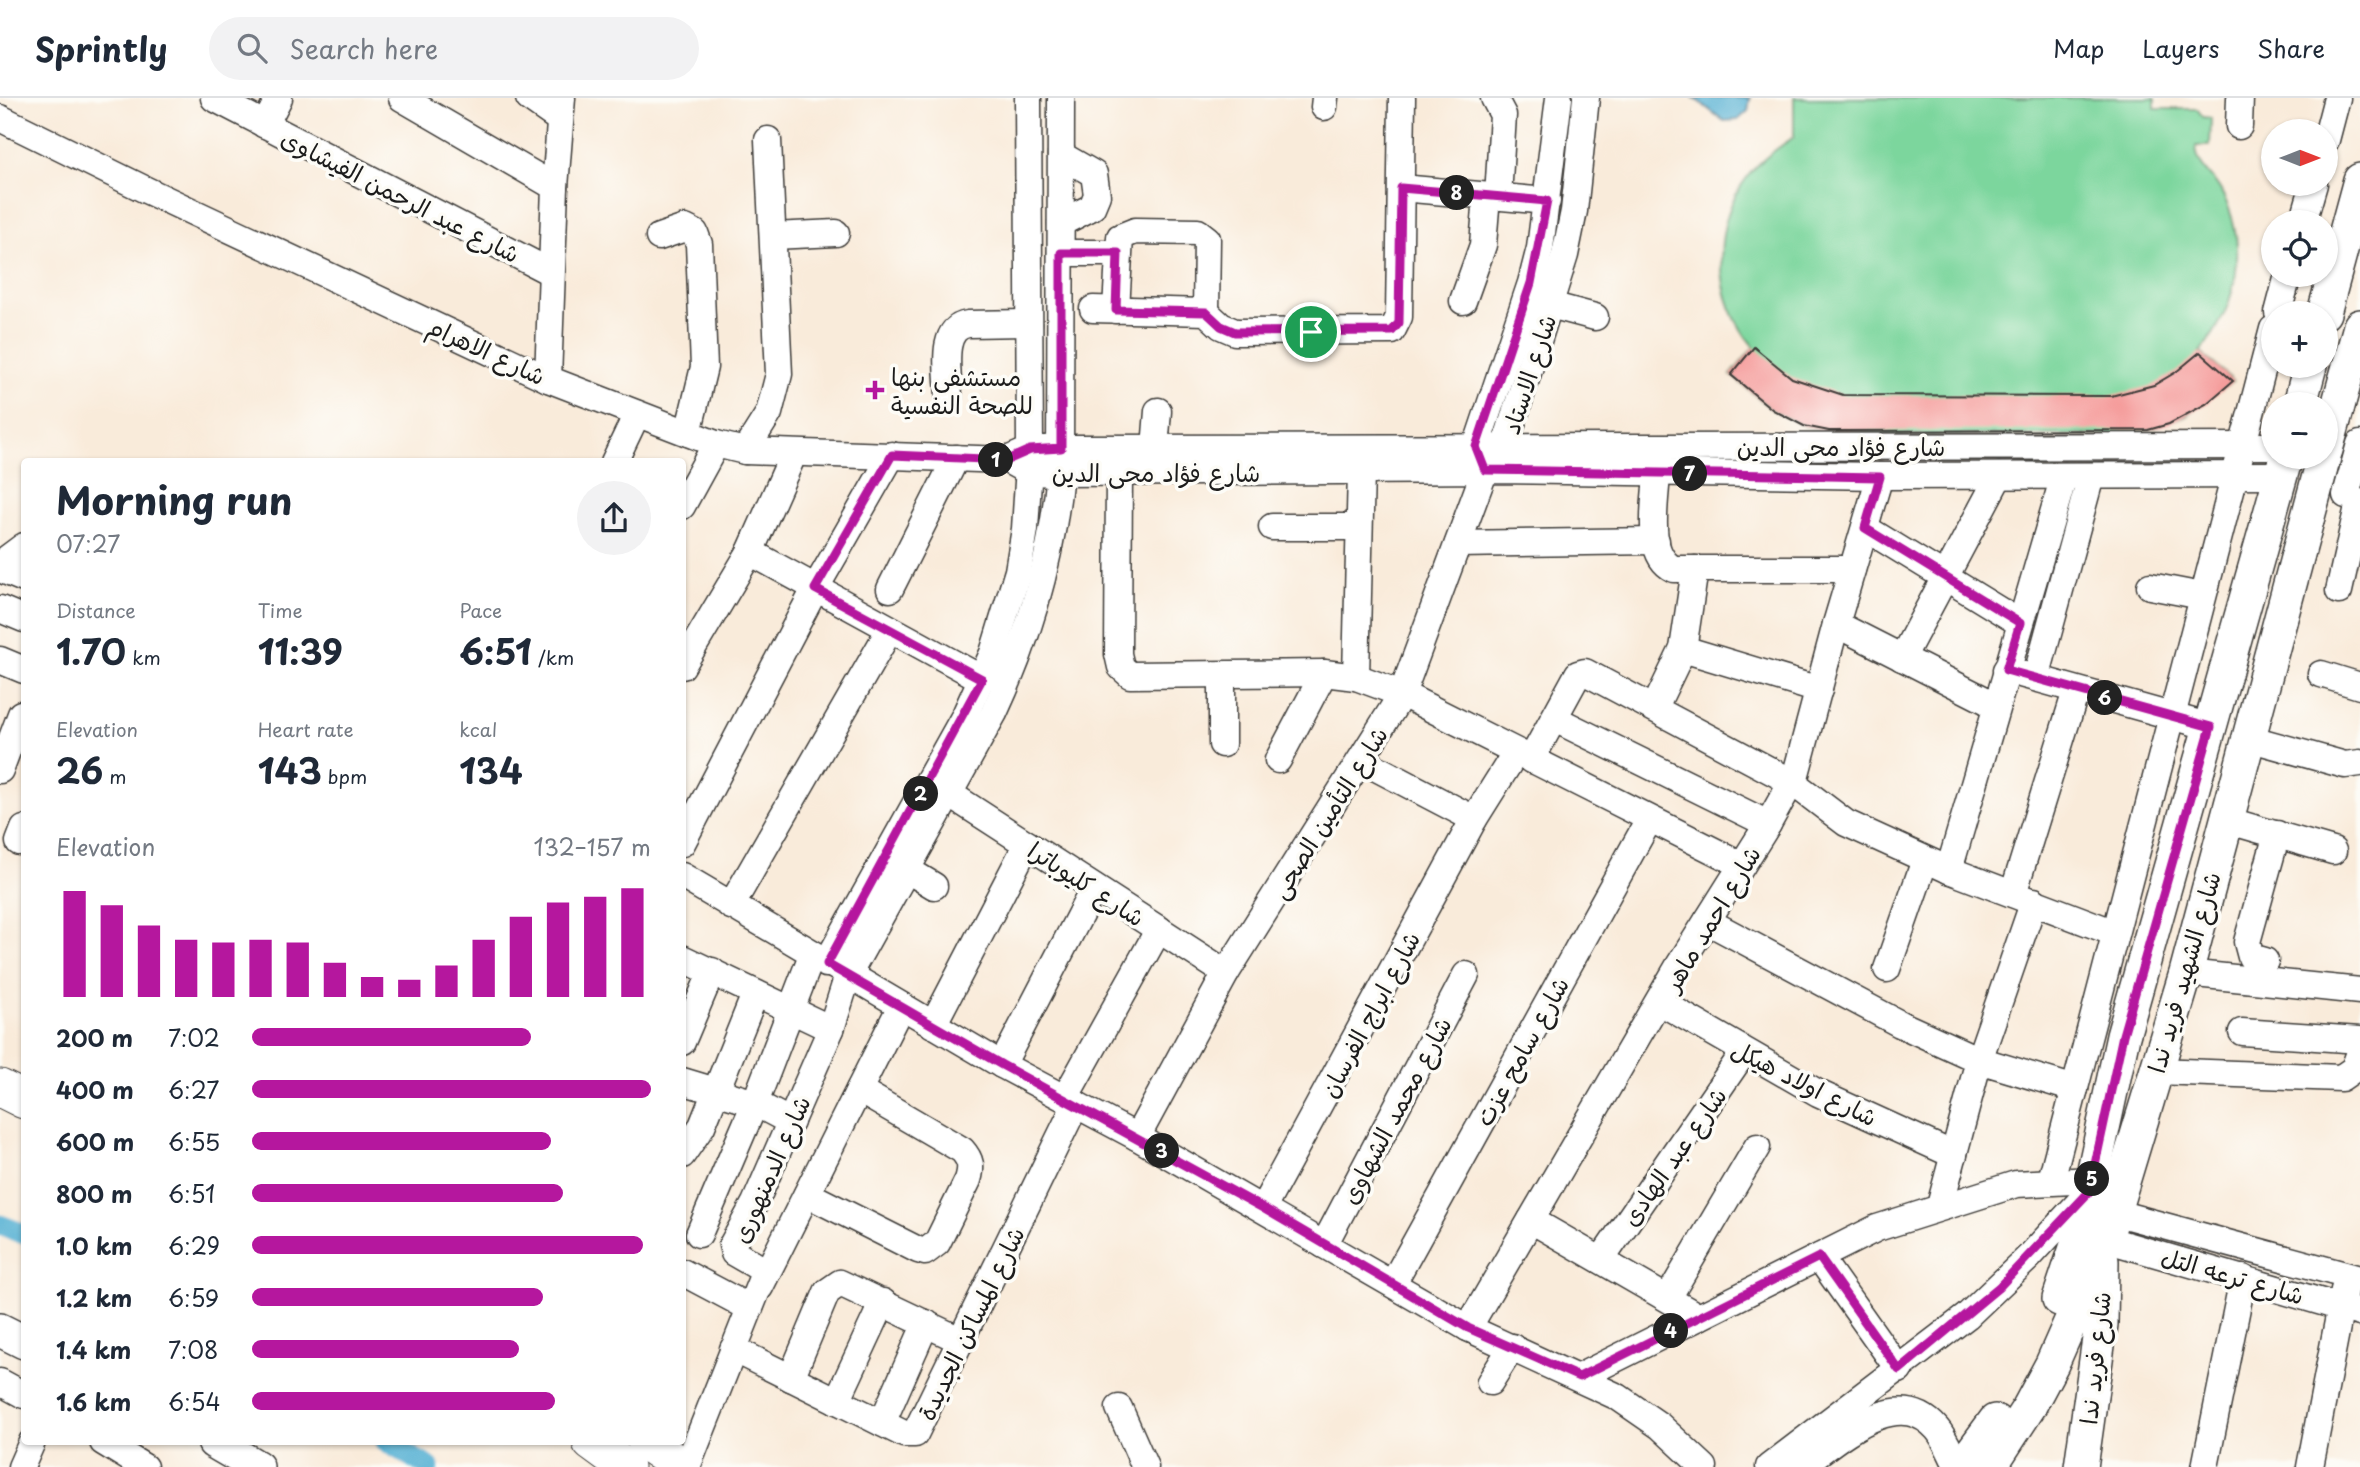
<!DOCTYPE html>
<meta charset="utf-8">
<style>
body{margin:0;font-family:"Playpen Sans","Playpen Sans Arabic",sans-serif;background:#f2f2f3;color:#1f2937;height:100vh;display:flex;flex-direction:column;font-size:26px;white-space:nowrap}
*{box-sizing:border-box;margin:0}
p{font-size:23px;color:#747a83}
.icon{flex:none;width:38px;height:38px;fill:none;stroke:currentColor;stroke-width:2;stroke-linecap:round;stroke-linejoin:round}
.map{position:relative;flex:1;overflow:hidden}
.panel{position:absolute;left:21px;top:360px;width:665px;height:987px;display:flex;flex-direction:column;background:#fff;border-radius:7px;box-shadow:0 2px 5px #0004}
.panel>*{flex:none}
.needle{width:46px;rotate:90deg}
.fabs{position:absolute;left:2261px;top:21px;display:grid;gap:14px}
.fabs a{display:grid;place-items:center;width:77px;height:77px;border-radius:50%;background:#fff;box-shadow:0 2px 5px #0004;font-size:35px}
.pin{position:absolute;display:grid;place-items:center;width:60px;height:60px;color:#fff;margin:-30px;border:4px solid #fff;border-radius:50%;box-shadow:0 2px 7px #0007}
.km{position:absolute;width:35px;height:35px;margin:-18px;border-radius:50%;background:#222;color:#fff;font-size:19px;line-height:35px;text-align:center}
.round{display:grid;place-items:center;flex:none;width:74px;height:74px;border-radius:37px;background:#f2f2f3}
.head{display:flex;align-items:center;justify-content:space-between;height:119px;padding:0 35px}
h1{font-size:38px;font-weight:700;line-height:52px}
.figures{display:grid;grid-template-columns:repeat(3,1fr);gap:10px;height:119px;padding:7px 35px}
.figures div{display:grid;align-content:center}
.figures b{font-size:35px;font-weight:700}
.figures small{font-size:19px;font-weight:400}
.figures p{font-size:19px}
.chart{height:196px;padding:14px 35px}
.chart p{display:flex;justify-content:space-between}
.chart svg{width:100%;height:126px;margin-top:7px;stroke:#b5179e;stroke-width:6}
ul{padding:0 35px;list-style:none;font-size:23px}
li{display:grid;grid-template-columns:112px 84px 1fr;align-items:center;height:52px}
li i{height:18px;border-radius:9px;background:#b5179e}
header{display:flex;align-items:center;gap:42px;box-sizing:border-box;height:98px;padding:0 35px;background:#fff;border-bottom:2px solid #e0e1e3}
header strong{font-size:33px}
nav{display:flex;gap:38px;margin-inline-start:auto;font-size:24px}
.search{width:490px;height:63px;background:#f2f2f3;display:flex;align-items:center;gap:18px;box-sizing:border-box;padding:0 24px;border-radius:38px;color:#747a83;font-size:26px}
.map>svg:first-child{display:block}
.green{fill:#7cd69d;stroke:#4c795c;stroke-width:2}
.water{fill:#55b0d3;stroke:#386678;stroke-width:2}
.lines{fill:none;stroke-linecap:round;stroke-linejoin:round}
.canal{stroke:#55b0d3;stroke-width:21}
.building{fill:#f59d9c}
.minor-casing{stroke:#3d3b38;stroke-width:29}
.major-casing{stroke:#3d3b38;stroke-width:36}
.highway-casing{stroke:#3d3b38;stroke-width:39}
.minor{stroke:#fff;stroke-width:26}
.major{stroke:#fff;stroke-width:33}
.highway{stroke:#fff;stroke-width:37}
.route-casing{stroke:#fff;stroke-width:14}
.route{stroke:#b5179e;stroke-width:9}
.poi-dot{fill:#b5179e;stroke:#fdfcf7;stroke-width:2.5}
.labels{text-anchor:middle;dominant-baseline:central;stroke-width:7;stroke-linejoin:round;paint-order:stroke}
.street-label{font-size:24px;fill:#1c1c1c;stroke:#fdfcf7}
.poi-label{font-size:24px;fill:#1c1c1c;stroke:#fdfcf7;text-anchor:start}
</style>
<header>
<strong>Sprintly</strong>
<div class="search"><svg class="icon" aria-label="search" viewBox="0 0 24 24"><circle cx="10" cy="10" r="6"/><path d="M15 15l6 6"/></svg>Search here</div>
<nav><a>Map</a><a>Layers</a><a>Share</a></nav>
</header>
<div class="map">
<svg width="2360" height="1369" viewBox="0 0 2360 1369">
<rect width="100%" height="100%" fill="#fdfcf7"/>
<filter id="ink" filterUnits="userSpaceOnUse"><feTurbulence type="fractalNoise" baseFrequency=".0143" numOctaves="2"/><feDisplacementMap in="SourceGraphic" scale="14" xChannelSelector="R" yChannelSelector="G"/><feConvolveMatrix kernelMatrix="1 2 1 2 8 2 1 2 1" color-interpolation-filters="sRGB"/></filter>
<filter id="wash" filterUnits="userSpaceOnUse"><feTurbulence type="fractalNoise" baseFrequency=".00686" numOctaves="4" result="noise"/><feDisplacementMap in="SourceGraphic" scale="28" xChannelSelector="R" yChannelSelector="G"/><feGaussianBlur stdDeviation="1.57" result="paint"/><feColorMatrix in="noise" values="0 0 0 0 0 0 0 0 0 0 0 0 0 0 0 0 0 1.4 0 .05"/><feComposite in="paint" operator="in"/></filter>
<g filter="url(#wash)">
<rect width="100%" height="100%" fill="#f9ebda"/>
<path class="green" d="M 1794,0 L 2155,0 L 2155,11 L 2197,11 L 2203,19 L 2211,20 L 2210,48 L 2196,48 C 2197,70 2211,75 2221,93 C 2250,147 2238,208 2200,254 L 2233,283 L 2186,317 L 2147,333 L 2118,337 L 1849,337 L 1804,328 L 1773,312 L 1731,277 L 1754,249 C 1713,201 1710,128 1748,78 C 1760,62 1777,50 1794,39 Z"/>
<polygon class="water" points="1694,0 1750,0 1748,13 1738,22 1724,23"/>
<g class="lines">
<g class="canal">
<polyline points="0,1127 24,1136"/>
<polyline points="386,1344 429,1369"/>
</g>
</g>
<g id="blocks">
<polygon class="building" points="1754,249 1792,280 1843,297 2111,298 2154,287 2176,274 2200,254 2233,283 2206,306 2169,326 2148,332 1829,333 1804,328 1773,312 1731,277"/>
</g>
</g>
<g filter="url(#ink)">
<use href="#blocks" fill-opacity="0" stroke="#3d3b38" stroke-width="2"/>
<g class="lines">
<defs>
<g id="minor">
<polyline points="214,0 550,174"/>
<polyline points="402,0 555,89 548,281"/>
<polyline points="529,0 559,21"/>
<polyline points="1494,0 1503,17 1498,99"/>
<polyline points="1324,9 1325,0"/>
<polyline points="0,20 146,92 548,281 716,346 745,353 1007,362 1029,374 1060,375 1496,372 1880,378 2281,377"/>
<polyline points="265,27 279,0"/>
<polyline points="2239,28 2240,0"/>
<polyline points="2326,42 2337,0"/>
<polyline points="1061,57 1094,76 1097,97 1092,109 1061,125"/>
<polyline points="555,89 562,0"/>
<polyline points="1401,90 1547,103"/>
<polyline points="2303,124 2314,86"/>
<polyline points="773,138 836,135"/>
<polyline points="659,139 685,130 695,135 699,146 704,269 688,335"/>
<polyline points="1061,155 1118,155"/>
<polyline points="1463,203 1483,147 1487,98"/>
<polyline points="1550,207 1595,219"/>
<polyline points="1093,211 1206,214 1221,228 1235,234 1392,233 1399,219 1402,0"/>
<polyline points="1116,212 1120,139 1135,133 1198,134 1207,141 1206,214"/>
<polyline points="2278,215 2288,177"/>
<path d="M 949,300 C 949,277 938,230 968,226 L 1029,225"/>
<polyline points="1155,350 1158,313"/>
<polyline points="745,353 769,315 779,276 768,42"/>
<polyline points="1007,362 1030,352 1061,350 2273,348"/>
<polyline points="1478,362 1476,349 1531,185 1540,150 1559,0"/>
<polyline points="614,364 637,316"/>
<polyline points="1119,374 1118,556 1121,569 1130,577 1324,575 1356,579 1402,596 1742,767"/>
<path d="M 1657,375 C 1656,403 1644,457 1674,471 L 1852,471"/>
<polyline points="2346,397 2360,346"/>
<polyline points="682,408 716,346"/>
<polyline points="1272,429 1359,429"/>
<polyline points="1865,430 2020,525"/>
<polyline points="1458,446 1656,443"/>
<polyline points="750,454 982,581"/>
<polyline points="0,466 24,448"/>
<polyline points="0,471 24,481"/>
<polyline points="2150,488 2202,498"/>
<polyline points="890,491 956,360"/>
<polyline points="2339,493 2359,404"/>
<polyline points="0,511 24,521"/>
<polyline points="1836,526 1995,607"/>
<polyline points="1683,551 1819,592"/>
<polyline points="1902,560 1999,378"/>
<polyline points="0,562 24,572"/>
<polyline points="682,568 750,454 793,357"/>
<polyline points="2006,572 2211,629"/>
<polyline points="2321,576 2360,588"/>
<polyline points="1356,579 1361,373"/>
<polyline points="2036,580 2091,378"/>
<polyline points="1655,609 1683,551 1695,471"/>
<polyline points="1555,621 1768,726"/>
<polyline points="2248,640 2345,667 2360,665"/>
<polyline points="1222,646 1222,577"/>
<polyline points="1278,662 1324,575"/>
<polyline points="1361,662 1474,721"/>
<polyline points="1531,662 1578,576 1585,574 1792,684 1846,725 1949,772 2115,835"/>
<polyline points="0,672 21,616"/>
<polyline points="948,695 1226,875"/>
<polyline points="2226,722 2333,753"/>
<polyline points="19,744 24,731"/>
<polyline points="682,745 815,491 892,357"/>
<polyline points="906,771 934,788"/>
<polyline points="1949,772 2064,378"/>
<polyline points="682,778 1002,967 1137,1039 1468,1230 1618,1299 1660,1328 1704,1369"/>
<polyline points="2013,796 2076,593"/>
<polyline points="731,808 889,533"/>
<polyline points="1707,823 1900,926 1979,962 2075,991"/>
<polyline points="682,860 831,931"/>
<polyline points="2265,863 2251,859 2247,844 2277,736"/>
<polyline points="826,866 965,617 993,555 1018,473 1025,431 1030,352 1028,0"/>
<polyline points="1887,871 1925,762"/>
<polyline points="2186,875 2360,893"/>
<polyline points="1660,904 1818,995 1954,1057"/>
<polyline points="933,927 1027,746"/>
<polyline points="2242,934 2360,942"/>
<polyline points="682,944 712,873"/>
<polyline points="1002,967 1094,790"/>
<polyline points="2156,973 2341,980 2354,971 2360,954"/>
<polyline points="682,983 755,1005 791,1024"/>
<polyline points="1065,1000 1159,831"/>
<polyline points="1137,1039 1226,875 1402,596 1485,372 1505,348 1565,157 1574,113 1586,0"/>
<polyline points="682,1057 702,1028 755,896"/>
<polyline points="2051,1082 2273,231"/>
<path d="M 807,1096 L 918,1152 L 925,1154 L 937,1145 L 968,1082 C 972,1069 971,1062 962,1052 L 859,992"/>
<polyline points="1940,1108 1979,962 2034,803"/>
<polyline points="1263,1110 1474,721 1516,654"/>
<polyline points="2113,1114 2360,1181"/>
<polyline points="1531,1122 1699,1219"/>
<polyline points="699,1136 755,1005 812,857"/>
<polyline points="2105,1141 2360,1215"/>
<polyline points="1324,1147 1466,877"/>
<polyline points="1819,1159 1899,1272"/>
<polyline points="1601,1162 1744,954"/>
<polyline points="682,1174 750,1210"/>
<polyline points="1393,1185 1649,722"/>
<polyline points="760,1189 901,908"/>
<polyline points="1668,1200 1757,1049"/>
<polyline points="1468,1230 1678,869 1768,726 1796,676 1836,526 1880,378"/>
<polyline points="733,1251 904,1336 915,1336 1076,1006"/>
<polyline points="1579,1279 1877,1130 2016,1086 2092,1082"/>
<polyline points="791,1280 827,1194 840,1185 962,1243"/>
<polyline points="0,1284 24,1297"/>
<polyline points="1490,1284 1512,1249"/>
<polyline points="837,1303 883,1204"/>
<polyline points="1119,1310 1145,1369"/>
<polyline points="882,1325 926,1225"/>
<polyline points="103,1344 144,1369"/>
<polyline points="21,1369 32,1344"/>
<path d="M 687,1369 L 762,1180 L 760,1170 L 734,1155 L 732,1147 L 755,1105 L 831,931 L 848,877 L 994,615 C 1030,538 1052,460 1060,375 L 1061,0"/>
<polyline points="1769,1369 1967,1218 2030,1158 2089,1094"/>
<path d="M 1799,1369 C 1835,1345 1896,1284 1937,1331 C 1946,1341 1951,1357 1958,1369"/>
<polyline points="2205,1369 2243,1180"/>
<polyline points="2310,1369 2344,1192"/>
</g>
<g id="major">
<polyline points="2324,215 2360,82"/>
<polyline points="2300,306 2310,268"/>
<polyline points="2326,352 2360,228"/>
<polyline points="2059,1201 2079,1141 2123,938 2286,359"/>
<polyline points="0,1232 24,1244"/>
<polyline points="214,1344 257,1369"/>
<polyline points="1961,1369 1995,1323"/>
<polyline points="1990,1369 2029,1309 2052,1266 2103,1150 2186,875 2324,359"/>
<polyline points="2081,1369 2101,1226 2102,1163"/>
</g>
<g id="highway">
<polyline points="0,990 24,1002"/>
<polyline points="591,1344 625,1369"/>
<polyline points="646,1344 682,1369"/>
</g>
</defs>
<use href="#minor" class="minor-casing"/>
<use href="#major" class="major-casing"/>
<use href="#highway" class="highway-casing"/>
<use href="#minor" class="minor"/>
<use href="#major" class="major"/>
<use href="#highway" class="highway"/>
</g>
</g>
<g class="lines" filter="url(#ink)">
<defs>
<polygon id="route" points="1401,90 1547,103 1531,185 1476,349 1485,372 1880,379 1865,430 2020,525 2006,572 2211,629 2123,937 2089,1094 1999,1189 1899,1272 1819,1159 1579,1279 1468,1230 1263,1110 1002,967 827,866 982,581 815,491 892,357 1007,362 1030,352 1061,350 1061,155 1118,155 1116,212 1206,214 1221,228 1235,234 1392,233 1399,225"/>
</defs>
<use href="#route" class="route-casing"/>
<use href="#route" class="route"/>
</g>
<path class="poi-dot" d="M871.5 281.5h7v7h7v7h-7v7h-7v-7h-7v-7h7z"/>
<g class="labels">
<g class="street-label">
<text transform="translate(401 97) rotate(27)">شارع عبد الرحمن الفيشاوى</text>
<text transform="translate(487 252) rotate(25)">شارع الاهرام</text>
<text transform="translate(1528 276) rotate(-72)">شارع الاستاد</text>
<text x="1841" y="348">شارع فؤاد محى الدين</text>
<text x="1156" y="374">شارع فؤاد محى الدين</text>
<text transform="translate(1328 714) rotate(-58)">شارع التأمين الصحى</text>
<text transform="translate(1087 785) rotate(33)">شارع كليوباترا</text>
<text transform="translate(1711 820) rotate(-59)">شارع احمد ماهر</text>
<text transform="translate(2183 874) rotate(-74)">شارع الشهيد فريد ندا</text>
<text transform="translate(1369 916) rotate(-62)">شارع ابراج الفرسان</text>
<text transform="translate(1521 953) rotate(-61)">شارع سامح عزت</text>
<text transform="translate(1805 984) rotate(27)">شارع اولاد هيكل</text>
<text transform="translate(1395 1012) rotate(-62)">شارع محمد الشهاوى</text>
<text transform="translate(1673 1058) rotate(-55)">شارع عبد الهادى</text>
<text transform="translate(770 1071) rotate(-66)">شارع الدمنهورى</text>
<text transform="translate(2233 1177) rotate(16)">شارع ترعه التل</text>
<text transform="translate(970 1225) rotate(-64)">شارع المساكن الجديدة</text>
<text transform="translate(2094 1260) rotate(-84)">شارع فريد ندا</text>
</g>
<g class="poi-label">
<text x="891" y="278">مستشفى بنها<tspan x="891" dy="28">للصحة النفسية</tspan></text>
</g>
</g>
</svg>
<div class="fabs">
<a><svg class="needle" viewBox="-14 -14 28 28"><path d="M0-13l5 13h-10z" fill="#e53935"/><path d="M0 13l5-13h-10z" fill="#747a83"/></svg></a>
<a><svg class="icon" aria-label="locate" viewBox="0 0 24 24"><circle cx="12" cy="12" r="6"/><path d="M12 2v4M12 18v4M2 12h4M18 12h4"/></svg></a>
<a>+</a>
<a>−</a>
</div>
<div class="pin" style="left:1311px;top:234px;background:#1e9e55"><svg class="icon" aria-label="arrive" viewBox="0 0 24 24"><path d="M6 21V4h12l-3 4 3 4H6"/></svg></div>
<b class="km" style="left:996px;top:362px">1</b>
<b class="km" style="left:921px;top:696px">2</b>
<b class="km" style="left:1162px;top:1053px">3</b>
<b class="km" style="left:1671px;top:1233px">4</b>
<b class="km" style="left:2092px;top:1081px">5</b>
<b class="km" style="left:2105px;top:600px">6</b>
<b class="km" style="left:1690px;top:376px">7</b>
<b class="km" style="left:1457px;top:95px">8</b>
<section class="panel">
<div class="head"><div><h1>Morning run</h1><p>07:27</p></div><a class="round"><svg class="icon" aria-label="share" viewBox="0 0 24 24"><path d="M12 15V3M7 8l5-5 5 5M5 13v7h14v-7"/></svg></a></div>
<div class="figures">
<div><p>Distance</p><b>1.70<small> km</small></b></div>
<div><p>Time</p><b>11:39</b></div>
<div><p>Pace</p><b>6:51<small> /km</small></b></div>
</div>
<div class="figures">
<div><p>Elevation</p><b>26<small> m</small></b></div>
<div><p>Heart rate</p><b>143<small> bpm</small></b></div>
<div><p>kcal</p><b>134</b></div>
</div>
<div class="chart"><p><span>Elevation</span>132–157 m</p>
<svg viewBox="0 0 160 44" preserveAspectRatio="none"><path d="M5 44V7M15 44V12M25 44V19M35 44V24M45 44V25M55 44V24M65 44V25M75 44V32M85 44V37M95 44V38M105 44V33M115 44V24M125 44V16M135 44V11M145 44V9M155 44V6"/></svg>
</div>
<ul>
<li><b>200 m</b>7:02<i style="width:70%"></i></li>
<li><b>400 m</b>6:27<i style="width:100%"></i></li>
<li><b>600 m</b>6:55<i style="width:75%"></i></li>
<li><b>800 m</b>6:51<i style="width:78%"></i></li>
<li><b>1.0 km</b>6:29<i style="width:98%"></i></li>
<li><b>1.2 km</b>6:59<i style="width:73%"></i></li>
<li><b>1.4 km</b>7:08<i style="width:67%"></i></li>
<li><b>1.6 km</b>6:54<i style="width:76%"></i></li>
</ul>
</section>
</div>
